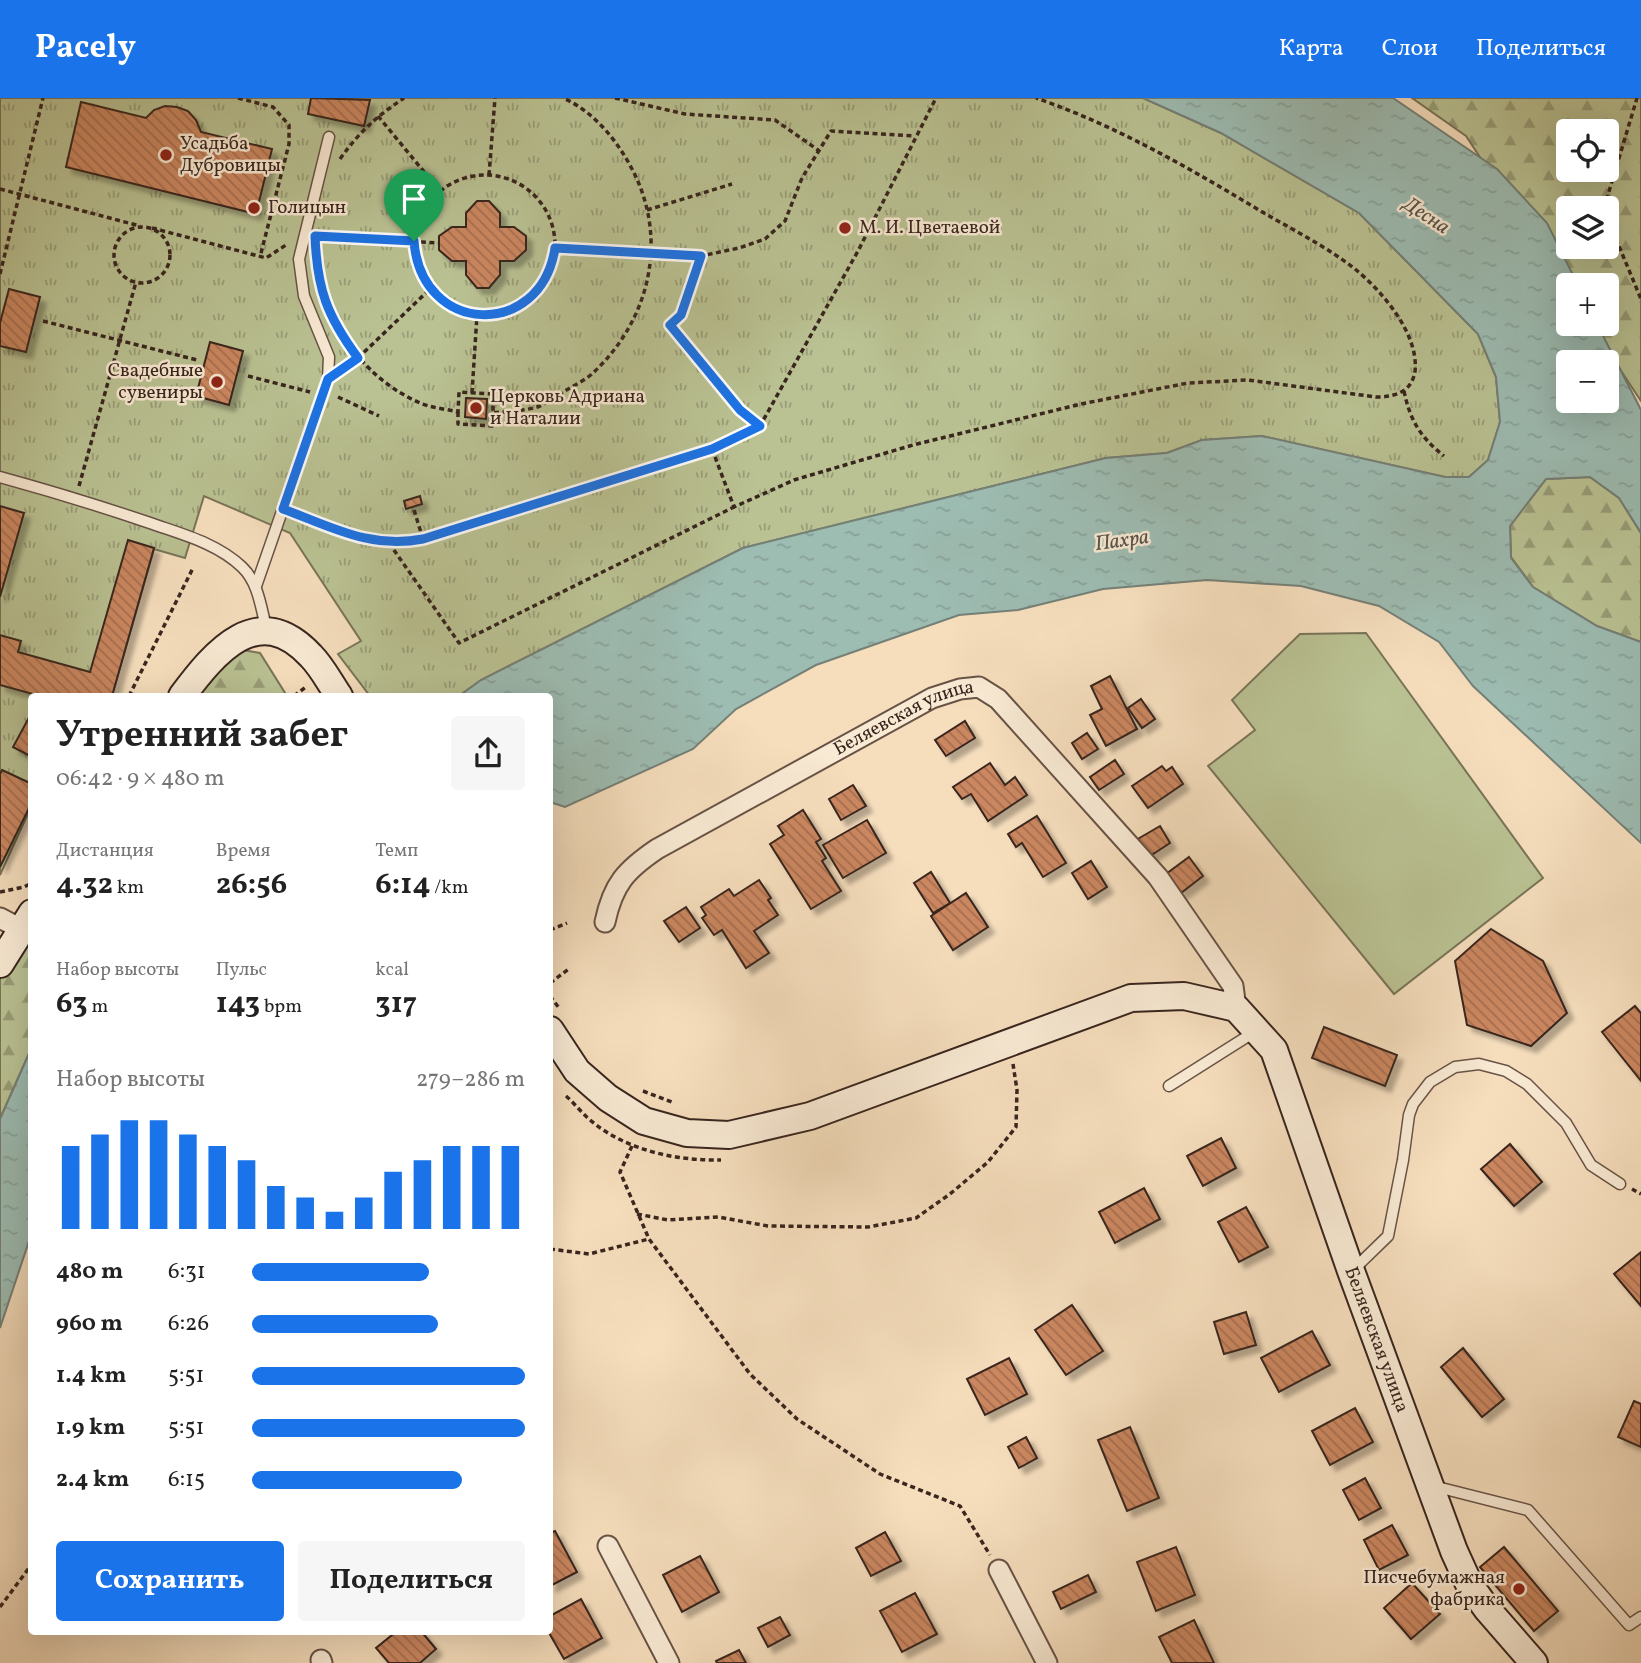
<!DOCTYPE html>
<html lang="ru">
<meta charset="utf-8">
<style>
body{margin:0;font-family:Vollkorn,serif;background:#f6f6f6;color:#222;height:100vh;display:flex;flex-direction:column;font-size:26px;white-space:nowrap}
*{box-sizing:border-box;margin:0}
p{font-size:23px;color:#767676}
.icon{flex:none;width:38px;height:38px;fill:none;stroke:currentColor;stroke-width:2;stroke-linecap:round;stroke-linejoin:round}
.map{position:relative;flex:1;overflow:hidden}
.drawer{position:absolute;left:28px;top:595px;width:525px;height:942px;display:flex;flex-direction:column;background:#fff;border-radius:7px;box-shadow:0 7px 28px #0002}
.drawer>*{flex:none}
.tools{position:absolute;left:1556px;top:21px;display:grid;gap:14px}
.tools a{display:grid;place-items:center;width:63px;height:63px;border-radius:7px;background:#fff;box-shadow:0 7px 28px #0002;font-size:35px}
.pin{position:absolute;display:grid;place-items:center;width:60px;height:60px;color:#fff;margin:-72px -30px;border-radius:50% 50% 50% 0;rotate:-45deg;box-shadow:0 0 7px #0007}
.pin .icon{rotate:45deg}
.round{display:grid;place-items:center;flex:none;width:74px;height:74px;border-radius:7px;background:#f6f6f6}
.overview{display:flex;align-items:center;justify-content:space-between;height:119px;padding:0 28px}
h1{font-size:38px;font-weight:700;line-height:52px}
.figures{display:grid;grid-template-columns:repeat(3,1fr);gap:10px;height:119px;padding:7px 28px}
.figures div{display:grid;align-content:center}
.figures b{font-size:30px;font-weight:700}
.figures small{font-size:19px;font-weight:400}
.figures p{font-size:19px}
.chart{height:196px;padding:14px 28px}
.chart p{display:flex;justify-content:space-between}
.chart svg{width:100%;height:126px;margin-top:7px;stroke:#1a73e8;stroke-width:6}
.button{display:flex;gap:14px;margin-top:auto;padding:14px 28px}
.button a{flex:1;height:80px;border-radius:7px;background:#1a73e8;color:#fff;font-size:28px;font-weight:700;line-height:80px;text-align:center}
.button a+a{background:#f6f6f6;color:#222}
ul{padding:0 28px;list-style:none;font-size:23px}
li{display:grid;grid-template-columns:112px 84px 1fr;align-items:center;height:52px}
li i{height:18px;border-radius:9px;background:#1a73e8}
header{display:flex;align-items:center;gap:42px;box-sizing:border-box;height:98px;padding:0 35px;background:#1a73e8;color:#fff}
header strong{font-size:33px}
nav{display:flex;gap:38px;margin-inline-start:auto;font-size:24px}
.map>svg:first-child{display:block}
.grass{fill:#bac293;stroke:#797458;stroke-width:2}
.forest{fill:url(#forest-firs);stroke:#797458;stroke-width:2;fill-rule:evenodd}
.park{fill:url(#park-tufts);stroke:#797458;stroke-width:2}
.water{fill:url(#water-ripples);stroke:#758077;stroke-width:2;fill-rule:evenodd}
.building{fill:url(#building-back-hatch);stroke:#38251e;stroke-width:2;filter:url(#shadow)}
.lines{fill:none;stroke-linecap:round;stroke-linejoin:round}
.lane-casing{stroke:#685346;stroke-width:13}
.street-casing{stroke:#685346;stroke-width:23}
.secondary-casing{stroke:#38251e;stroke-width:30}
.path{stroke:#38251e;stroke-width:3.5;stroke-dasharray:5 3.5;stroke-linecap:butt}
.lane{stroke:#f9ead4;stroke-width:10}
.street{stroke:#f9ead4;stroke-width:19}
.secondary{stroke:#f9ead4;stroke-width:26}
.route-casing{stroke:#fff;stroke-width:14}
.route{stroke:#1a73e8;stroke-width:9}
.poi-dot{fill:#8f2418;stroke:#f9ead4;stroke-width:2.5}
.labels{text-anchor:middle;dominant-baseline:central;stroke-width:5;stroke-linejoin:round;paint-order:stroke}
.poi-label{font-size:19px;fill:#38251e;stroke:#f9ead4;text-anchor:start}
.street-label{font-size:19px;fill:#38251e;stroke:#f9ead4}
.water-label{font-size:21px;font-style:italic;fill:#56524a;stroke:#f9ead4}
</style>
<header>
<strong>Pacely</strong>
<nav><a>Карта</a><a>Слои</a><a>Поделиться</a></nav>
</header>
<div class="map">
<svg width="1641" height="1565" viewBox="0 0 1641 1565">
<defs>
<pattern id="forest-firs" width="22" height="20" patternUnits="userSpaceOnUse" patternTransform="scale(1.75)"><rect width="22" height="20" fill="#bac293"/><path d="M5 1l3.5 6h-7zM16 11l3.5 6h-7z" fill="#989d77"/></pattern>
<pattern id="park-tufts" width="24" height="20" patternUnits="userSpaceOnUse" patternTransform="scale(1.75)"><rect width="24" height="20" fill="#bac293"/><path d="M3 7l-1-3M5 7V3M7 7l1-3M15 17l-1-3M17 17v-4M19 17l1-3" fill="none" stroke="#989d77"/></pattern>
<pattern id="water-ripples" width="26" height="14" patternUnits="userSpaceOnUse" patternTransform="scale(1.75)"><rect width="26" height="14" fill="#9dbcb2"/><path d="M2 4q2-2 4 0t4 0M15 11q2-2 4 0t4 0" fill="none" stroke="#88a199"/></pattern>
<pattern id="building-back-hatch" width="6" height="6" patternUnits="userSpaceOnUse" patternTransform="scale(1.75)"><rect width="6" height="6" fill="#cb8760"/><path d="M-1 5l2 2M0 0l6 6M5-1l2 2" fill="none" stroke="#a66e4f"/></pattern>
<filter id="shadow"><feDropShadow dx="6" dy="6" stdDeviation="2" flood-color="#0004"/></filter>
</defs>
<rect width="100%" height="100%" fill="#f6debd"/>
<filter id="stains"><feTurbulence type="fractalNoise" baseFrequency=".00286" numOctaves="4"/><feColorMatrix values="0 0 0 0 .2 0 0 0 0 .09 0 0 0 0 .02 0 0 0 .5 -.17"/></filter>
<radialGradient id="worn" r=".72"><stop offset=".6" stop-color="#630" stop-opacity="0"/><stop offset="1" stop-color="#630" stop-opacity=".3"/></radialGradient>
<polygon class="grass" points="1366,535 1543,780 1394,896 1208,668 1255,632 1232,602 1300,536"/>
<g class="forest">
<path d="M 1412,0 L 1641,0 L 1641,303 L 1590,226 L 1606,226 L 1606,187 L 1568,187 L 1568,193 L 1466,38 ZM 1568,33 L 1606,33 L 1606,72 L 1568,72 ZM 1568,110 L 1606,110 L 1606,149 L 1568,149 Z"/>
<polygon points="1590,379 1619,400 1641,435 1641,544 1597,528 1533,489 1511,459 1510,428 1546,381"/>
<polygon points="224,549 260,555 287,598 182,598"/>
<polygon points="31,815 31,951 0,1021 0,866"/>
</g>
<polygon class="park" points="0,0 1143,0 1221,35 1359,115 1478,236 1496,279 1500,324 1488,362 1469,379 1445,379 1262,338 1202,342 1167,355 1106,360 743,450 481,582 459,598 370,598 338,556 361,543 290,435 204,398 185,460 154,451 112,598 32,598 31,709 0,777"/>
<g class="water">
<path d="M 1143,0 L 1393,0 L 1497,71 L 1547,125 L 1578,187 L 1568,187 L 1568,226 L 1597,226 L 1641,312 L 1641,435 L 1619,400 L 1590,379 L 1546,381 L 1510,428 L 1511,460 L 1533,489 L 1597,528 L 1641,544 L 1641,745 L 1473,588 L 1439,544 L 1379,508 L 1301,488 L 1207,482 L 1103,491 L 1018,512 L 959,517 L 816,567 L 736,611 L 693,651 L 565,709 L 550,704 L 550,598 L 459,598 L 481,582 L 743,450 L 1106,360 L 1167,355 L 1202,342 L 1262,338 L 1445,379 L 1469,379 L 1488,362 L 1500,324 L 1496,279 L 1478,236 L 1359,115 L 1221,35 ZM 1568,264 L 1606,264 L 1606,303 L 1568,303 Z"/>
<polygon points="31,951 31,1137 0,1230 0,1021"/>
</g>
<g class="building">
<polygon points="311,0 370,2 364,28 308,16"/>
<polygon points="81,4 146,20 154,12 165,8 177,9 188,13 196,22 201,34 272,51 256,116 66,69"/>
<polygon points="477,103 489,103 500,115 500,129 514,129 526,138 526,152 514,163 500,163 500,177 489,190 477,190 466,177 466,163 452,163 439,152 439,138 452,129 466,129 466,115"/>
<polygon points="9,191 40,199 26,254 0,248 0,225"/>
<polygon points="210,244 243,253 229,307 196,298"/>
<polygon points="466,300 487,301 486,321 465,319"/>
<polygon points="420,398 422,406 406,411 404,403"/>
<polygon points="0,408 24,415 0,499"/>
<polygon points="128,442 154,450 112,598 40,598 0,587 0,537 21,543 18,554 90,574"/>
<polygon points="1110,578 1137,631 1106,648 1090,617 1102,611 1091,588"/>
<polygon points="1141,601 1155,621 1142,630 1128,610"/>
<polygon points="32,614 32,659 13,649"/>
<polygon points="965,623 975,640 946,658 935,642"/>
<polygon points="1087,635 1098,651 1082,661 1072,645"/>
<polygon points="1115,662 1124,676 1099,692 1090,679"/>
<polygon points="990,665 1005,687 1015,679 1027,697 988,723 971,696 962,701 953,689"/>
<polygon points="1162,668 1166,673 1172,669 1183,686 1148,710 1132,688"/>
<polygon points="2,672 32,686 32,704 0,769 0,676"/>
<polygon points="853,687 866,708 841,722 829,701"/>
<polygon points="803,712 821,741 816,744 826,760 822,763 841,793 811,811 770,746 784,737 778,728"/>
<polygon points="1037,718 1066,765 1043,779 1022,745 1016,749 1008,736"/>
<polygon points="867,722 886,755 843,780 823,747"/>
<polygon points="1160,728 1170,745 1147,760 1136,742"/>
<polygon points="1189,759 1203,778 1181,795 1166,776"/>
<polygon points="1091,763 1107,789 1088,801 1072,775"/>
<polygon points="931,774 950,805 933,815 914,785"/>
<polygon points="759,782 771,800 768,802 778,817 754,833 769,855 746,870 722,832 714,837 702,820 706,817 701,809 729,791 734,798"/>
<polygon points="966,795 988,829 953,852 931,818"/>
<polygon points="686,809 700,830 679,844 664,823"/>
<polygon points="1491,831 1543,863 1567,915 1531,948 1467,927 1455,863"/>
<polygon points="1635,908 1641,915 1641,983 1602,934"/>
<polygon points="1324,929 1397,957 1385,988 1312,960"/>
<polygon points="1221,1040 1236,1070 1203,1088 1187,1058"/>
<polygon points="1510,1046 1542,1084 1514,1108 1481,1071"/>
<polygon points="1144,1090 1160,1121 1115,1145 1099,1114"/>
<polygon points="1246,1109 1268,1149 1239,1164 1218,1124"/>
<polygon points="1641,1154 1641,1208 1614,1176"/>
<polygon points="1072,1207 1103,1253 1066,1277 1035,1232"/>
<polygon points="1246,1214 1256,1247 1224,1256 1214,1224"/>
<polygon points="1312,1233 1330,1267 1279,1294 1261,1260"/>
<polygon points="1463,1250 1504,1301 1482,1319 1441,1269"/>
<polygon points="1009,1260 1027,1296 985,1317 967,1281"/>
<polygon points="1634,1303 1641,1306 1641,1349 1618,1339"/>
<polygon points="1355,1310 1373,1344 1330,1367 1312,1333"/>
<polygon points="1130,1329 1159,1400 1127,1413 1098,1342"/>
<polygon points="1026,1339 1037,1360 1019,1370 1008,1349"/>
<polygon points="1365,1380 1381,1410 1359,1422 1343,1392"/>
<polygon points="1392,1427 1408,1457 1379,1472 1364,1442"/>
<polygon points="555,1433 577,1474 550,1488 550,1435"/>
<polygon points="885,1434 901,1463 871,1478 856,1450"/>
<polygon points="1176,1449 1195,1497 1156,1513 1137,1464"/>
<polygon points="1504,1449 1558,1513 1534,1533 1480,1469"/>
<polygon points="700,1458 719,1494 682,1514 663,1477"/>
<polygon points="1088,1477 1096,1494 1061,1511 1053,1494"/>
<polygon points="1412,1485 1440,1516 1411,1541 1384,1510"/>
<polygon points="915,1495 937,1536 902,1554 880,1513"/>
<polygon points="581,1501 602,1540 564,1561 548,1533 550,1518"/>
<polygon points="780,1519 790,1537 768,1549 758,1530"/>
<polygon points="1194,1522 1214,1565 1172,1565 1159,1539"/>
<polygon points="397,1533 421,1533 436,1551 420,1565 389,1565 376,1550"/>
<polygon points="739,1552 746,1565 717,1565 716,1563"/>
</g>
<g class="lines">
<defs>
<g id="lane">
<path d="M 0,379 C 51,393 100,408 150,425 C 181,436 217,445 242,469 C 259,485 261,511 267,533"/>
<polyline points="256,488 328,281 329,259 304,198 299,161 329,39"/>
<polyline points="1169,988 1256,933"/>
<polyline points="1354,1171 1388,1138 1403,1062 1409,1017 1413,1006 1430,984 1455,969 1479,966 1506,973 1527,986 1566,1025 1591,1067 1620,1086"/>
<polyline points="1441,1390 1528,1412 1629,1527 1641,1519"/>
</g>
<g id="street">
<polyline points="0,820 21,831"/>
<path id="s1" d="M 605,824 C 613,786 626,772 657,751 L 932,600 L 960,591 L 979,589 L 998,601 L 1158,779 L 1233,888 L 1236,910"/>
<polyline points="608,1448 669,1565"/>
<polyline points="999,1472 1047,1565"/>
<polyline points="321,1562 322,1565"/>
</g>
<g id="secondary">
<path d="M 182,598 C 215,554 258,501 311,558 C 322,569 330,585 339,598"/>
<polyline points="0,866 32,815"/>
<path id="s2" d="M 550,932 L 577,973 L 608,1000 L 644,1023 L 687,1035 L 729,1037 L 810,1018 L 1131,900 L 1184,898 L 1236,910 L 1274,952 L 1351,1173 L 1454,1453 L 1469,1486 L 1487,1511 L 1534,1565"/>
</g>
</defs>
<use href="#lane" class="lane-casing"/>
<use href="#street" class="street-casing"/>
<use href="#secondary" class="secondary-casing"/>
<g class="path">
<polyline points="238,0 273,9 289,27 289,46 260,159"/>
<polyline points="615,0 685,16 775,22 818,52"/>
<polyline points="378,18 439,92"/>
<path d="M 340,61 C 360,33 376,19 404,0"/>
<polyline points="489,77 495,0"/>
<circle cx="485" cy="147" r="70"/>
<polyline points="0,91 140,128"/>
<polyline points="1604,110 1637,0"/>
<polyline points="647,112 732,86"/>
<polyline points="1606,117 1641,201"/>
<circle cx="142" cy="157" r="28"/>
<polyline points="152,130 266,160 286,147"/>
<polyline points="319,139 439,145"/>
<polyline points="555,150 701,158 739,150 765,141 785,123 802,80 831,33 914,38"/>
<polyline points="701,158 681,217 670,227 740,312 760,328"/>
<polyline points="0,176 43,0"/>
<polyline points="319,183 324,202"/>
<path d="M 329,212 C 347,253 379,287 420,305 C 432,310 446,311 458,314 L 459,294 L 493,296 L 493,315 C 508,313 527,313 540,308 C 548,304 556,298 563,294 C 573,288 586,282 594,274 C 650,221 669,141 632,71 C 617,42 593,13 563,0"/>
<polyline points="43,223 197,262"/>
<polyline points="344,270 358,260 430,191"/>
<polyline points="248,278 310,294"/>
<path d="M 1404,293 C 1410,322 1420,339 1444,358"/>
<polyline points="472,295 477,217"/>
<polyline points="338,299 379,318"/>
<polyline points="458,314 458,326 492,328 493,315"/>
<path d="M 712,351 L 734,409 L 794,382 L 913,347 L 1081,306 L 1188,285 L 1248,282 L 1376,299 C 1395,299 1412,294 1415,273 C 1419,236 1382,193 1355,171 C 1327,149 1295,133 1264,115 C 1191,71 1117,28 1036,0"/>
<polyline points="79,388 136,184"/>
<polyline points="414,412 423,441"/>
<path d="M 298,416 C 342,433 374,450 423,441 L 712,351 L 760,328 L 858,153 L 936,0"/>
<polyline points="389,445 459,545 734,409"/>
<polyline points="129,598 193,470"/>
<polyline points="294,598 307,588"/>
<polyline points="0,794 24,789 32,785"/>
<polyline points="550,832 567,825"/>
<polyline points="550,885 570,870"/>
<polyline points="550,898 559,910"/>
<polyline points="643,993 672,1004"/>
<path d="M 566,998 C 574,1005 581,1014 589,1021 C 624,1052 676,1063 721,1062"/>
<polyline points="632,1048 620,1074 649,1141 750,1276 797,1321 880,1376 960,1408 990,1457"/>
<polyline points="1632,1091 1641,1096"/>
<polyline points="637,1116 668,1122 718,1119 768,1128 868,1129 916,1120 950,1096 988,1064 1016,1029 1017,992 1013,966"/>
<polyline points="550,1151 589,1156 649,1141"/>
<polyline points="0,1509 32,1466"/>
</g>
<use href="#lane" class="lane"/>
<use href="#street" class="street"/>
<use href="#secondary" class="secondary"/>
</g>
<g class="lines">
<defs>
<path id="route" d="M 315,138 L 414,143 C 421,238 541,242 555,150 L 701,158 L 681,217 L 670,227 L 740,312 L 760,328 L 712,351 L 423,441 C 369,451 332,429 283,411 L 328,281 L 358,260 C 327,218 317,191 315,138 Z"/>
</defs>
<use href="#route" class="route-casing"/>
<use href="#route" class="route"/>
</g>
<g class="poi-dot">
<circle cx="166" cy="57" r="7"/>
<circle cx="254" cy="110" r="7"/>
<circle cx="845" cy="130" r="7"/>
<circle cx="217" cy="284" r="7"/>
<circle cx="476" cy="310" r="7"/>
<circle cx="1519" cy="1491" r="7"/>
</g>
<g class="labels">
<g class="poi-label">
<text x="180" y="46">Усадьба<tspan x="180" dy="22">Дубровицы</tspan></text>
<text x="268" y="110">Голицын</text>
<text x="859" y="130">М. И. Цветаевой</text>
<text x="203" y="273" text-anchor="end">Свадебные<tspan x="203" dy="22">сувениры</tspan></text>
<text x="490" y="299">Церковь Адриана<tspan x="490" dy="22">и Наталии</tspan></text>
<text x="1505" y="1480" text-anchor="end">Писчебумажная<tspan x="1505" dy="22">фабрика</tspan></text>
</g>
<g class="street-label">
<text stroke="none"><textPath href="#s1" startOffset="373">Беляевская улица</textPath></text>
<text stroke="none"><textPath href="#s2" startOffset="1115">Беляевская улица</textPath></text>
</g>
<g class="water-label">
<text transform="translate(1426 118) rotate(33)">Десна</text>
<text transform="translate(1122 443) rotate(-8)">Пахра</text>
</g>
</g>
<rect width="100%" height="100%" filter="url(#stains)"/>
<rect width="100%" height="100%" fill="url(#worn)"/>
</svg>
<div class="tools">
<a><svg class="icon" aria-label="locate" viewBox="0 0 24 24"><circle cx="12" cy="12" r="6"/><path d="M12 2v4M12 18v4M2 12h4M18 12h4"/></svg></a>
<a><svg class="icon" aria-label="layers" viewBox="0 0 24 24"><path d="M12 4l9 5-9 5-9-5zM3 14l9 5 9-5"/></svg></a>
<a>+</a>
<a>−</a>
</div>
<div class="pin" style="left:414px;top:143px;background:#1e9e55"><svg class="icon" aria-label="arrive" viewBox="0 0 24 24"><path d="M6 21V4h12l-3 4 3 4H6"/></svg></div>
<section class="drawer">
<div class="overview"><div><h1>Утренний забег</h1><p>06:42 · 9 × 480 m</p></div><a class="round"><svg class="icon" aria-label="share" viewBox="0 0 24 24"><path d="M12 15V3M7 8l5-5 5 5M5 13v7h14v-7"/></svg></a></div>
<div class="figures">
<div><p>Дистанция</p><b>4.32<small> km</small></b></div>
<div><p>Время</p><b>26:56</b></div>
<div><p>Темп</p><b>6:14<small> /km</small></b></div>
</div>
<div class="figures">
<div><p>Набор высоты</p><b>63<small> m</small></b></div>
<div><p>Пульс</p><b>143<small> bpm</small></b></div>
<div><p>kcal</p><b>317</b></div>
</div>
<div class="chart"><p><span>Набор высоты</span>279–286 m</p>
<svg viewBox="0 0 160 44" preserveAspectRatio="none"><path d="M5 44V15M15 44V11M25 44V6M35 44V6M45 44V11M55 44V15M65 44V20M75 44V29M85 44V33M95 44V38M105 44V33M115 44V24M125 44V20M135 44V15M145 44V15M155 44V15"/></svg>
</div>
<ul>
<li><b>480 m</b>6:31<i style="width:65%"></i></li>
<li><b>960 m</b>6:26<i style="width:68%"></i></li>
<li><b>1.4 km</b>5:51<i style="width:100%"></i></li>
<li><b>1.9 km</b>5:51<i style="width:100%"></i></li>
<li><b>2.4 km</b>6:15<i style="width:77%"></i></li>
</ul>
<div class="button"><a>Сохранить</a><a>Поделиться</a></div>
</section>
</div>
